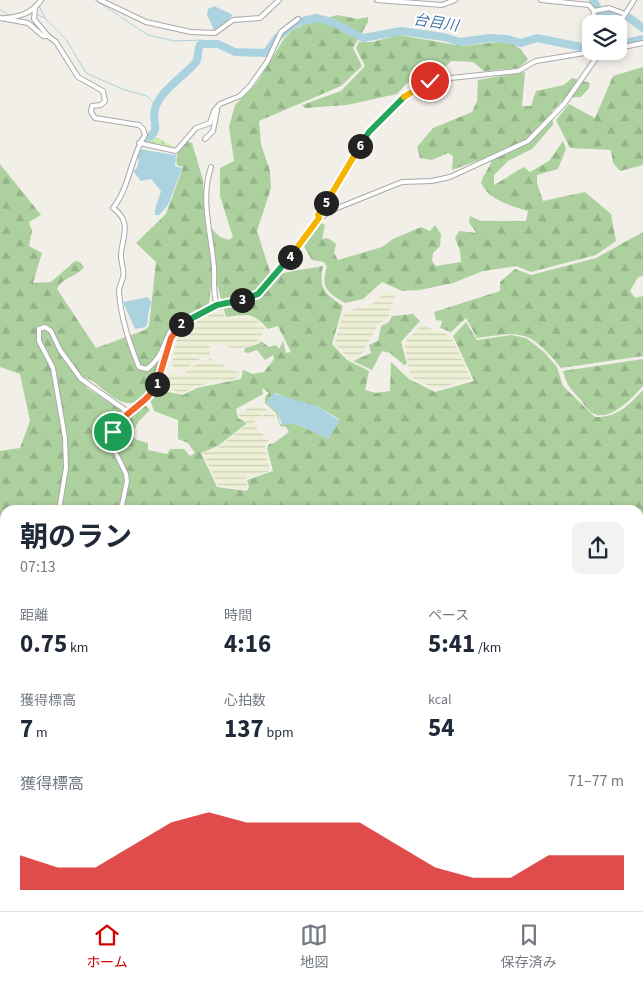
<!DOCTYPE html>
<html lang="ja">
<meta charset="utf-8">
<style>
body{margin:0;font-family:"Source Sans 3","Noto Sans JP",sans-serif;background:#f2f2f3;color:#1f2937;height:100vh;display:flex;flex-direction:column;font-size:19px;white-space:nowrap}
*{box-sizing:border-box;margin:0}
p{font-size:16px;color:#747a83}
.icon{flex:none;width:28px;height:28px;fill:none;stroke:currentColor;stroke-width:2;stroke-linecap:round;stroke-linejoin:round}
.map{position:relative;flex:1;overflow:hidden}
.panel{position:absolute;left:0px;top:505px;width:644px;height:406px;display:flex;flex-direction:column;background:#fff;border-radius:15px 15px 0 0;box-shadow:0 2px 8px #0003}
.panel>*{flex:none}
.fabs{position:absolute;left:582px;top:15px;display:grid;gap:10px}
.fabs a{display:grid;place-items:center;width:45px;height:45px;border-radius:10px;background:#fff;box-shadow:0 2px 8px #0003;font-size:25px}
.pin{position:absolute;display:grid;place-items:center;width:42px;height:42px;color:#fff;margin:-21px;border:2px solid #fff;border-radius:50%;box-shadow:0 1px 5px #0007}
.km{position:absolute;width:25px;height:25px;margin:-12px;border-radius:50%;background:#222;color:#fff;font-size:14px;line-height:25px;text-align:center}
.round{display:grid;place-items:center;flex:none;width:52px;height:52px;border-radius:10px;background:#f2f2f3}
.summary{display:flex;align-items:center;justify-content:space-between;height:85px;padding:0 20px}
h1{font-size:28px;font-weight:700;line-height:38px}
.stats{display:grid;grid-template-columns:repeat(3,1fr);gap:8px;height:85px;padding:5px 20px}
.stats div{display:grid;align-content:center}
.stats b{font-size:25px;font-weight:700}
.stats small{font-size:14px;font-weight:400}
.stats p{font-size:14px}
.chart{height:140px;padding:10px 20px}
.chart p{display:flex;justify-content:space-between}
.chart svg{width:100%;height:90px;margin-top:5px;fill:#d40000;opacity:.7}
.tab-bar{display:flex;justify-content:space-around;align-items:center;height:70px;border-top:1px solid #e0e1e3;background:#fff;font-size:14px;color:#747a83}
.tab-bar a{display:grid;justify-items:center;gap:2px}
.tab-bar .active{color:#d40000}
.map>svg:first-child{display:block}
.farmland{fill:url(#farmland-rules)}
.grass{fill:url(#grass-dots)}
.forest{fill:url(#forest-firs);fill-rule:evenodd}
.water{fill:#aad3df}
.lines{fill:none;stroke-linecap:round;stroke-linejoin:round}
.stream{stroke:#aad3df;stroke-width:1}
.river{stroke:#aad3df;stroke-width:8}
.street-casing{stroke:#a9a9a9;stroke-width:6}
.secondary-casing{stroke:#707d05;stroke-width:8}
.primary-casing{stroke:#a06b00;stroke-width:8}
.street{stroke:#fff;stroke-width:4}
.secondary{stroke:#f7fabf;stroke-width:5}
.primary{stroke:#fcd6a4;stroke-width:5.5}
.split-1-casing{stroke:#fff;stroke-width:10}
.split-2-casing{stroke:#fff;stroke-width:10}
.split-3-casing{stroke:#fff;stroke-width:10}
.split-4-casing{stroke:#fff;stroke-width:10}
.split-5-casing{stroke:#fff;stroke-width:10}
.split-6-casing{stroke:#fff;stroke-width:10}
.split-7-casing{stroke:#fff;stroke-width:10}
.split-8-casing{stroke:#fff;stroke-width:10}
.split-1{stroke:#f0652b;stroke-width:6}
.split-2{stroke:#f0652b;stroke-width:6}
.split-3{stroke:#22a559;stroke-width:6}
.split-4{stroke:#22a559;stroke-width:6}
.split-5{stroke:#f5b400;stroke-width:6}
.split-6{stroke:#f5b400;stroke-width:6}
.split-7{stroke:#22a559;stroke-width:6}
.split-8{stroke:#f5b400;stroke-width:6}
.labels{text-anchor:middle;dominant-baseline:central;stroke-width:4;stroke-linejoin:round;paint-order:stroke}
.water-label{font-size:15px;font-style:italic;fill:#4a7aab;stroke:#fff}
</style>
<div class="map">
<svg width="643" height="911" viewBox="0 0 643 911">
<defs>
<pattern id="farmland-rules" width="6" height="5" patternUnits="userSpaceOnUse" patternTransform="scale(1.25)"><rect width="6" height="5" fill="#eef0d5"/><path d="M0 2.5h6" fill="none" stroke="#ccceb7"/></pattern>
<pattern id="grass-dots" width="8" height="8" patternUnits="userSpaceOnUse" patternTransform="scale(1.25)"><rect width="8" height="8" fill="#cdebb0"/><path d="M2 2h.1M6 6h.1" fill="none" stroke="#b0c997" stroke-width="1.8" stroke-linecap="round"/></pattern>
<pattern id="forest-firs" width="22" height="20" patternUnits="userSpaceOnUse" patternTransform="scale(1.25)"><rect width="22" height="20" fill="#add19e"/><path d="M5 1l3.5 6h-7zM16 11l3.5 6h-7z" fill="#95b388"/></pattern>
</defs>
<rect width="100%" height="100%" fill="#f2efe9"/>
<g class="farmland">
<polygon points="387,291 395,295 388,318 379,324 359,358 348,358 335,343 344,312 372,304"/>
<polygon points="222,306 225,319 239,317 255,318 265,329 257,343 235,350 218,342 210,344 210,356 197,360 184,370 174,369 172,365 175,343 182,328"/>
<polygon points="421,325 451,336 471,379 435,389 411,377 404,343"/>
<polygon points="210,359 240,373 239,377 227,381 215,381 194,387 182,394 174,390 161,390 170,372 180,376 197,364"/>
<polygon points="249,407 263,407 275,416 274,420 270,420 263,415 255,419 255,426 269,441 265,447 270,471 245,478 247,487 245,490 218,485 203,453 219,447 248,423 240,417 239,414"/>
</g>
<path class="grass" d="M 146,133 C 150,134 172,145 175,148 L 144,142 L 142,141 Z"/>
<g class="forest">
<path d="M 337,15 L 358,19 L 368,17 L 368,22 L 353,48 L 362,66 L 341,86 L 259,121 L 261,144 L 270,171 L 271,188 L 257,231 L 271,275 L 323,266 C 318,289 325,294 343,306 L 332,344 L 347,360 L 369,371 L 365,390 L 376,393 L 390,391 L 391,362 L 409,379 L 435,392 L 474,381 L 453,336 L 466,322 L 477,340 L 511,335 L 526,338 L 544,352 L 557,367 L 563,386 L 595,417 C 617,418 629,405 643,390 L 643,570 L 639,559 L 639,510 L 5,510 L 5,858 L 0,859 L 0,851 L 4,844 L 0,829 L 0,451 L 20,448 L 30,421 L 20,374 L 0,367 L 0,164 L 41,215 L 29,222 L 32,231 L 29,246 L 42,253 L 33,283 L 51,282 L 75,261 L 80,262 L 84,267 C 77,277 62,277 57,289 L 96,348 L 145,330 L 149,326 L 156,262 L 136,243 L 166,214 L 183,167 L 177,165 C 175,156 179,146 187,141 L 192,143 L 203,180 L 206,223 L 220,237 L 229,240 L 233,237 L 220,196 L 220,168 L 234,161 L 229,127 L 235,105 L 257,83 L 283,40 L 293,30 L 303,25 ZM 214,257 L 217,284 L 226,317 C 249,314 252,312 268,329 L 278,326 L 291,352 L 286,353 L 283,341 L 279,349 L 276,345 L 269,347 L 261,341 L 258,344 L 245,348 L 244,352 L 248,353 L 257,350 L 265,360 L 273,355 L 274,359 L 264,372 L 253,374 L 243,370 L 241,379 L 197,388 L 183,395 L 158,390 L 150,400 L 154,411 L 178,420 L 178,439 L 188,443 L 195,453 L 190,456 L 184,449 L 170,449 L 167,454 L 148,450 L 148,443 L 137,440 L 131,435 L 139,421 L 150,410 L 144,404 L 124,418 L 117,427 L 116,425 L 121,415 L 121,410 L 87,388 L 79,377 C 96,375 111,405 132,403 C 136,403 139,401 142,398 C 161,384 155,365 162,346 C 166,335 173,325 180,316 L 197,313 L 209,305 ZM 262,388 L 269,393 L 265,397 L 265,403 L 276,413 L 280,426 L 286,427 L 289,432 L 274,443 L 269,444 L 267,448 L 273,471 L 247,480 L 249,488 L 246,491 L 217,487 L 201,453 L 218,446 L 247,423 L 238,418 L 236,409 L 263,394 ZM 276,393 L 300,403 L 317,406 L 339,419 L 328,439 L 294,423 L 280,424 L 278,413 L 267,403 Z"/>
<polygon points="399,35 462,46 498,42 510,43 521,49 528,60 518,68 484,71 473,62 451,61 438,75 407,83 397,94 347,105 305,108 302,105 341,91 365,66 356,48 359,42 372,42"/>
<polygon points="643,67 643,165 620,171 613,163 611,150 570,148 556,120 569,104 595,118 613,76"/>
<path d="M 525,72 L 522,106 L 531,106 L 536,91 L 564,85 L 572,78 L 590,83 L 589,88 L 581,97 L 565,98 L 552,111 L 553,125 L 532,149 L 508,161 L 494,175 L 494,185 L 524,167 L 530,172 L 549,161 L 563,141 L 566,149 L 558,169 L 537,175 L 537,183 L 543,201 L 585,192 L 611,214 L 616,241 L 596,255 L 531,272 L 516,266 L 483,271 L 453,283 L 420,290 L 402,291 L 382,282 L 363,299 L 345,303 C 328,293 320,288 327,267 L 324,262 L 312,260 L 303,245 L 320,222 L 325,225 L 322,239 L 328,238 L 336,244 L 334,253 L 338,260 L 382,247 L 393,239 L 421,227 L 430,231 L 435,225 L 441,234 L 440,246 L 433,253 L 432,261 L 436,266 L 461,262 L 460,251 L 455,238 L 459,231 L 477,233 L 469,223 L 470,216 L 481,221 L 526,221 L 528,211 C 510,205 490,201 481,183 C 484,172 492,166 493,155 L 452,170 L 453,156 L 448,153 L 432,160 L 420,158 L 417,147 L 433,128 L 472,112 L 477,101 L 478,80 Z"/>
<path d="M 643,232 L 643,276 L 638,277 L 630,291 L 635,298 L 643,296 L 643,356 L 561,368 C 530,330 523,331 477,338 L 466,318 L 451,332 L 440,328 L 442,321 L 436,320 L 434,312 L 500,291 L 500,282 L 515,269 L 531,275 L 596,258 Z"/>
<polygon points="413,314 420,321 401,342 407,364 404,365 390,353 382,351 372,370 353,361 371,353 369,345 378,341 381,326 389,322 392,316"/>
<path d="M 643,359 L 643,386 C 633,397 608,425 591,412 C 587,409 584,404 581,400 C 571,390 566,384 563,371 Z"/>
<polygon points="639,888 643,889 643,911 624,911 624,906 639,906"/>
<polygon points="5,903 5,906 79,906 82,911 0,911 0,905"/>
<polygon points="270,906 299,907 309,911 249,911"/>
</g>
<g class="water">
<polygon points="214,6 233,15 215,32 207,15 208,9"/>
<path d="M 138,149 L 176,155 L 175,166 L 182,168 L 168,205 L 159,215 L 155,215 C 154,208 159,199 161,191 L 151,179 L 141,181 L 133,171 L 137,168 L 139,160 L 136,157 Z"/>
<path d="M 148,297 L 152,303 C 146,311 150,319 146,327 L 135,329 L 123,302 Z"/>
<polygon points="273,393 317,406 340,421 328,439 294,423 282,425 278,413 267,403"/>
<rect x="463" y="906" width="72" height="5"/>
</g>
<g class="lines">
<g class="stream">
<polyline points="95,0 148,35 174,41 203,40 206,44"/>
<polyline points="39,6 45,18 66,39 86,73 122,89 147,96 156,106"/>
<polyline points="0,9 10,16"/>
<polyline points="36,14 45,18"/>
<polyline points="359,509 365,510"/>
<polyline points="641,581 643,588"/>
</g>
<g class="river">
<polyline points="593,0 600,12 620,16"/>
<polyline points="627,16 643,28"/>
<polyline points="619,45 643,39"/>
<path d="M 143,141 C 164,129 151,126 155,109 C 160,90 185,76 196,62 C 200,56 196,49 201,44 L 218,44 L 235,52 L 266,53 L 277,38 L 293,25 L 298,22 L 316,18 L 332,22 L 363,38 L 401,31 L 444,37 L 460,42 L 490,38 L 507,39 L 521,43 L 537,38 L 591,49"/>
<polyline points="639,724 643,725"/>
</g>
<defs>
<g id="street">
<polyline points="100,0 146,22 191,32 215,33 233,20 260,18 279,0"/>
<polyline points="377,0 442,5 455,0"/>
<polyline points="541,0 589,5 594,11 592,24"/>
<polyline points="35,8 34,19 48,36"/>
<polyline points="594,11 609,8 625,14"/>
<path d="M 0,18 L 28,23 L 43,36 L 48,36 L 56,42 L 78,77 L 103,91 L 105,101 L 101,105 L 92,106 L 91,112 L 95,118 L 139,125 L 143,129 L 145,135 C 130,158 130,187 113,208 C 132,222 123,234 121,254 C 120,261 125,269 123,277 C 122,282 119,286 119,292 C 121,318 129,343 139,367 L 147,369 C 166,354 162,341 175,324 L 180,325"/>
<path d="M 5,18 C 20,17 32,13 41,0"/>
<polyline points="619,24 634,0"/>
<polyline points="619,48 643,43"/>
<polyline points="205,139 213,131 217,110"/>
<polyline points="139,143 176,151 196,128 210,123 214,111 220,104 240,96 250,86 267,62 281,32 298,19"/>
<path d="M 211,167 C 200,199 211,233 214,267 C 215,280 212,291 217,305"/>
<polyline points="319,218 318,215 369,132 409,93 424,83 451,78 518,71 536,61 597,51"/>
<polyline points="59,510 66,468 65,438 53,368 39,341 39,329 45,327 51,331 60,350 81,379 128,412"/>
<polyline points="121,510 127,481 126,474 112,445 113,432 128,412 146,399 155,389 176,328 186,320 217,305 243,300 258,294 278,274 314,223 330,211 402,182 432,181 450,177 528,141 564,104 601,51"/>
<polyline points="0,555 5,554"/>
<polyline points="639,578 643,606"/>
<polyline points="639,728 643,730"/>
<polyline points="622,906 622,911"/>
<polyline points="539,911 540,906"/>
</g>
<polyline id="secondary" points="403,911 403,906"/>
<g id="primary">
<polyline points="0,863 5,863"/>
<polyline points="591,906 601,911"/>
</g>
</defs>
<use href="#street" class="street-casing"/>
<use href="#secondary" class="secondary-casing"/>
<use href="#primary" class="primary-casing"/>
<use href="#street" class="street"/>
<use href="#secondary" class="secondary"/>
<use href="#primary" class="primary"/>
</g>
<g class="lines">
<defs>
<path id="split-1" d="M 113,432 C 124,410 147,405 157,384"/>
<polyline id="split-2" points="157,384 171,338 181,324"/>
<polyline id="split-3" points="181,324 217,305 242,300"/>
<polyline id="split-4" points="242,300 258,294 290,257"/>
<polyline id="split-5" points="290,257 319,218 318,215 326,203"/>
<polyline id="split-6" points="326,203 360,146"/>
<polyline id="split-7" points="360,146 369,132 404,97"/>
<polyline id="split-8" points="404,97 430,81"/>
</defs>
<use href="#split-1" class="split-1-casing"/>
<use href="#split-2" class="split-2-casing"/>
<use href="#split-3" class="split-3-casing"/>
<use href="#split-4" class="split-4-casing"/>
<use href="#split-5" class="split-5-casing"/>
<use href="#split-6" class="split-6-casing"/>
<use href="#split-7" class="split-7-casing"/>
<use href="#split-8" class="split-8-casing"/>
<use href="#split-1" class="split-1"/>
<use href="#split-2" class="split-2"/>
<use href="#split-3" class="split-3"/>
<use href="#split-4" class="split-4"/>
<use href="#split-5" class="split-5"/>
<use href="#split-6" class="split-6"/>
<use href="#split-7" class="split-7"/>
<use href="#split-8" class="split-8"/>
</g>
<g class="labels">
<g class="water-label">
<text transform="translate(436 23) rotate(9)">台目川</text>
</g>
</g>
</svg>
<div class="fabs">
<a><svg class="icon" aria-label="layers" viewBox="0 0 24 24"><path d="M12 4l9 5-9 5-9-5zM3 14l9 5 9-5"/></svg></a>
</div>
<div class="pin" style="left:113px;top:432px;background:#1e9e55"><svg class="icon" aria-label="arrive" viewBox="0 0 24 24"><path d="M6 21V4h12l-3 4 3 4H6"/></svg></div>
<div class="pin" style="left:430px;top:81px;background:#d93025"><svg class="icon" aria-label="check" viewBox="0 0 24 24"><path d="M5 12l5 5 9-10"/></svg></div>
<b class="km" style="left:157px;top:384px">1</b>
<b class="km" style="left:181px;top:324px">2</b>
<b class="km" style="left:242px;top:300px">3</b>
<b class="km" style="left:290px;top:257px">4</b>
<b class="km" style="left:326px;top:203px">5</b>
<b class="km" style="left:360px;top:146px">6</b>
<section class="panel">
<div class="summary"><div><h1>朝のラン</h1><p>07:13</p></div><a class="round"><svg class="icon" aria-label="share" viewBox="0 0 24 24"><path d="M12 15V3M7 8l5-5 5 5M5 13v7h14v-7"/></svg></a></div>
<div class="stats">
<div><p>距離</p><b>0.75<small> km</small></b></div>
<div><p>時間</p><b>4:16</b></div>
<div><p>ペース</p><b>5:41<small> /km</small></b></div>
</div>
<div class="stats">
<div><p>獲得標高</p><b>7<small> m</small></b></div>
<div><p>心拍数</p><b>137<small> bpm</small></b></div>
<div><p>kcal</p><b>54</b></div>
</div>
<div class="chart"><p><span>獲得標高</span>71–77 m</p>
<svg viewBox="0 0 160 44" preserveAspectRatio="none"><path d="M0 44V27L10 33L20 33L30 22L40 11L50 6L60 11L70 11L80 11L90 11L100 22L110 33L120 38L130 38L140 27L150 27L160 27V44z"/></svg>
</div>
</section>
</div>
<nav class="tab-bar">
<a class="active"><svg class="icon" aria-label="home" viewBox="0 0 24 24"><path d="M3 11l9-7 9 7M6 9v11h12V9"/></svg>ホーム</a>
<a><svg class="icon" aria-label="map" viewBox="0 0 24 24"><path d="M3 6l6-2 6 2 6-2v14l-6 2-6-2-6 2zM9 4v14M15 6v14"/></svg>地図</a>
<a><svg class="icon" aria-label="saved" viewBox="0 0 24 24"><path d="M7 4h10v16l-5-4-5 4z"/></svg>保存済み</a>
</nav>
